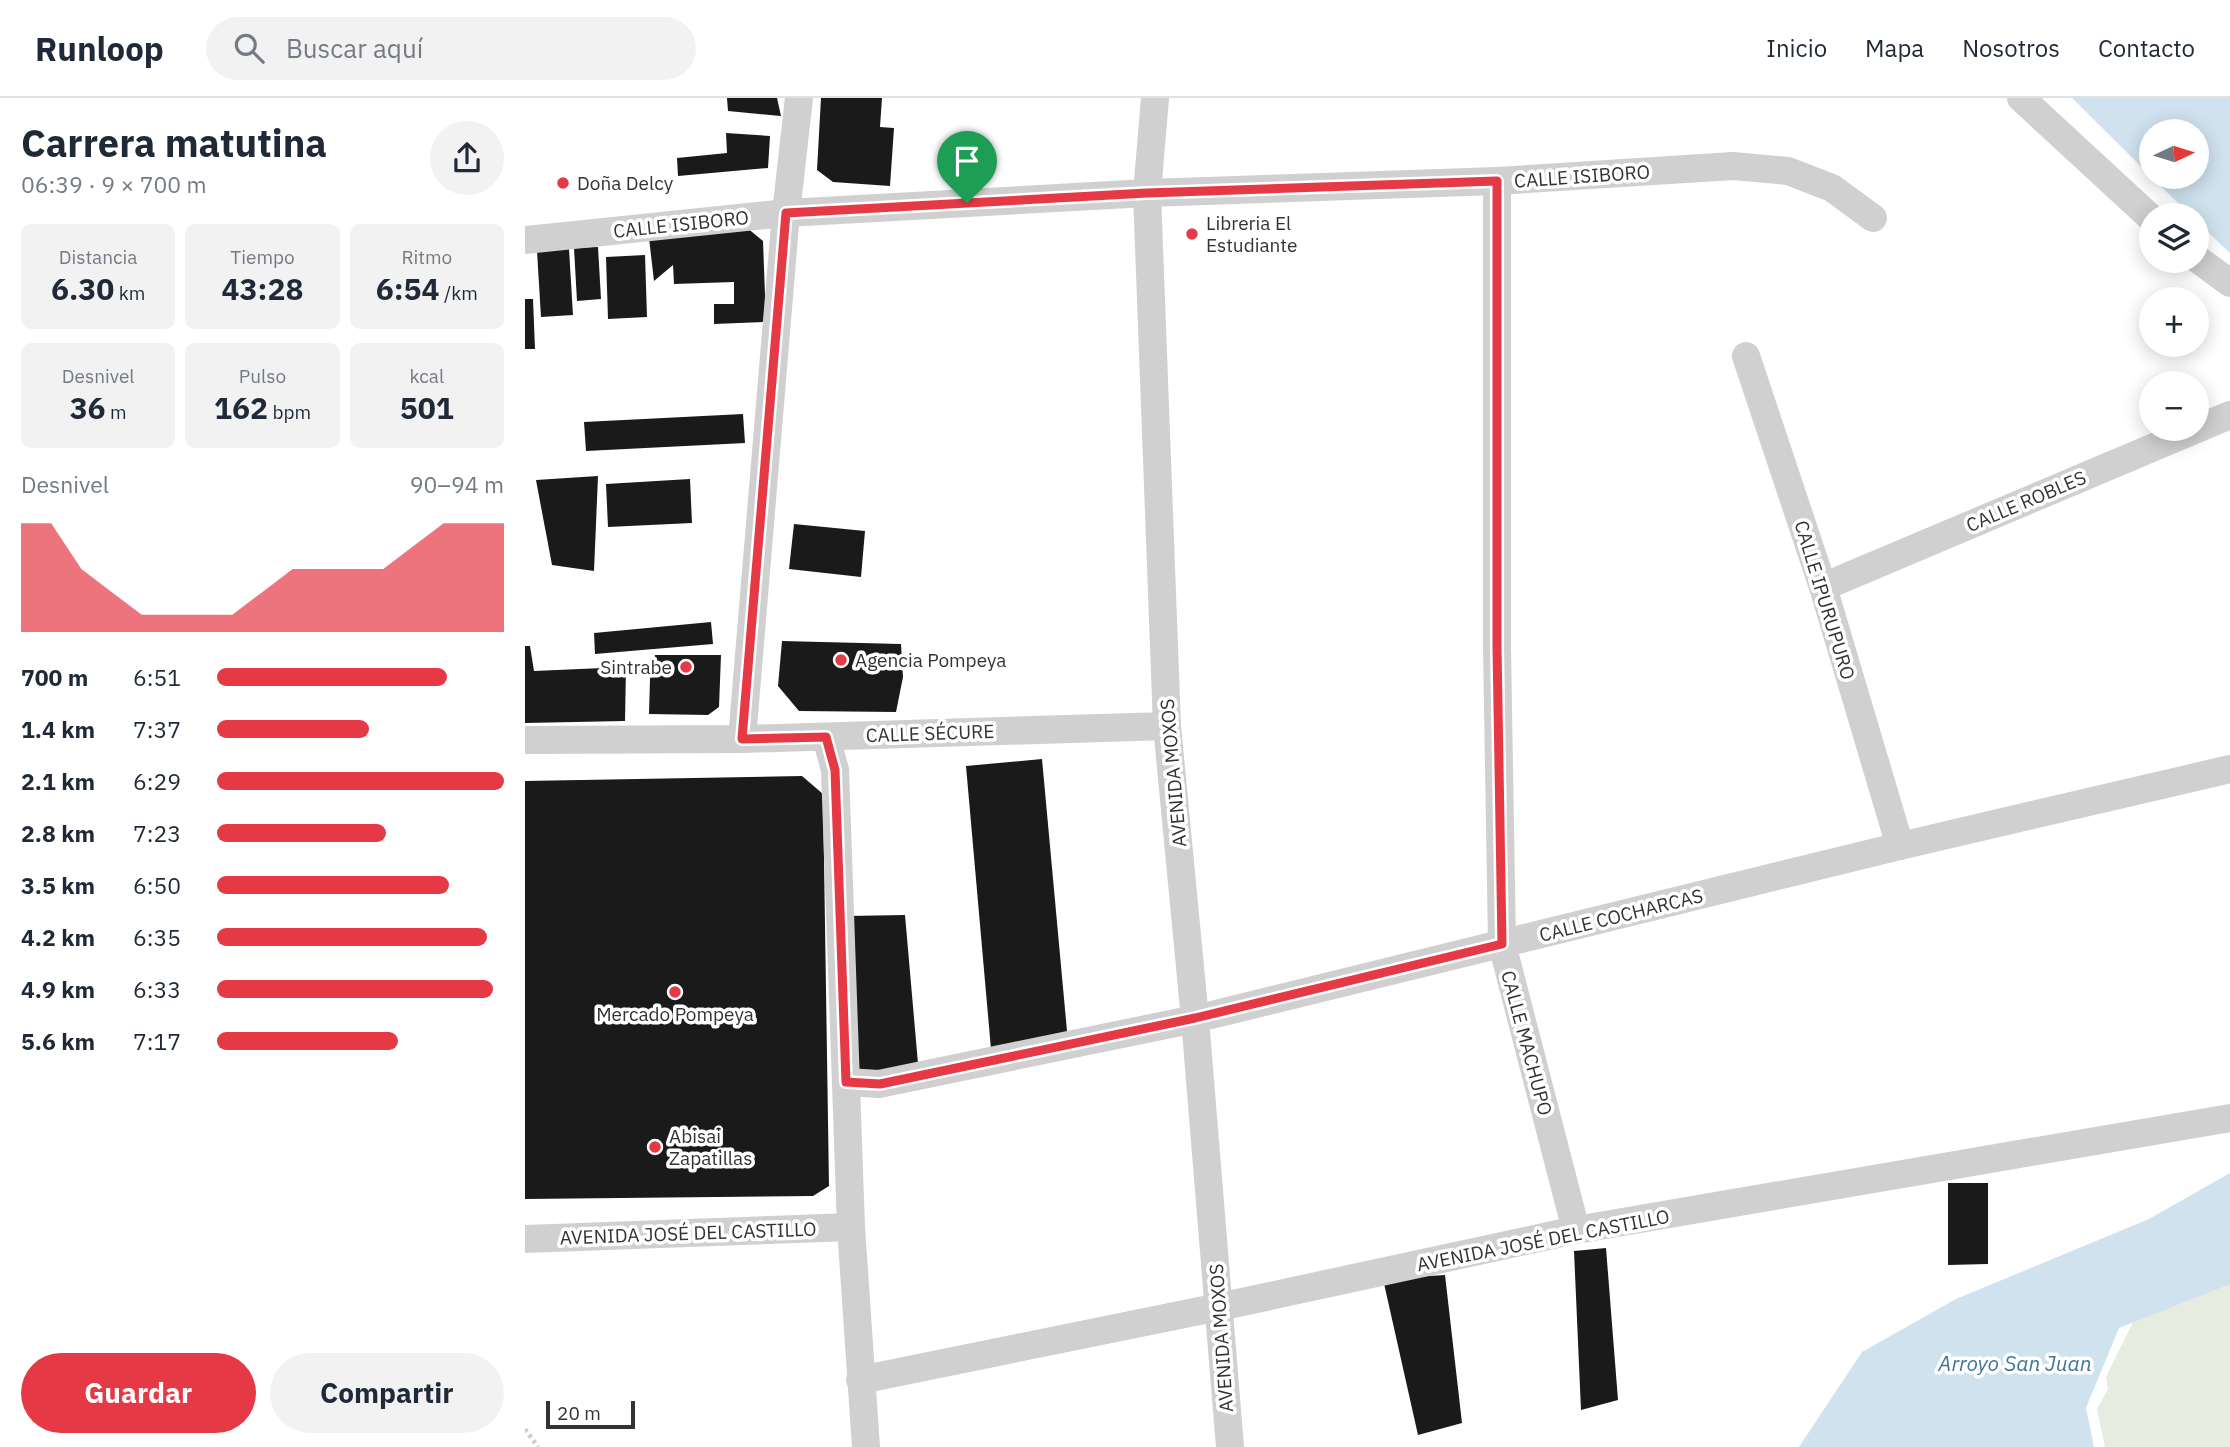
<!DOCTYPE html>
<html lang="es">
<meta charset="utf-8">
<style>
body{margin:0;font-family:"IBM Plex Sans",sans-serif;background:#f2f2f3;color:#1f2937;height:100vh;display:flex;flex-direction:column;font-size:26px;white-space:nowrap}
*{box-sizing:border-box;margin:0}
p{font-size:23px;color:#747a83}
.icon{flex:none;width:38px;height:38px;fill:none;stroke:currentColor;stroke-width:2;stroke-linecap:round;stroke-linejoin:round}
.map{position:relative;flex:1;overflow:hidden}
.side{display:flex;flex-direction:column;background:#fff;width:525px}
.side>*{flex:none}
.needle{width:46px;rotate:86deg}
.controls{position:absolute;left:1614px;top:21px;display:grid;gap:14px}
.controls a{display:grid;place-items:center;width:70px;height:70px;border-radius:50%;background:#fff;box-shadow:0 4px 18px #0003;font-size:35px}
.scale{position:absolute;left:21px;bottom:18px;width:89px;box-sizing:border-box;padding-left:7px;border:4px solid #333;border-top:0;font-size:19px;line-height:24px;white-space:nowrap;color:#333;-webkit-text-stroke:5px #fff;paint-order:stroke}
.pin{position:absolute;display:grid;place-items:center;width:60px;height:60px;color:#fff;margin:-72px -30px;border-radius:50% 50% 50% 0;rotate:-45deg;box-shadow:0 0 7px #0007}
.pin .icon{rotate:45deg}
.round{display:grid;place-items:center;flex:none;width:74px;height:74px;border-radius:37px;background:#f2f2f3}
.headline{display:flex;align-items:center;justify-content:space-between;height:119px;padding:0 21px}
h1{font-size:38px;font-weight:800;line-height:52px}
.metrics{display:grid;grid-template-columns:repeat(3,1fr);gap:10px;height:119px;padding:7px 21px}
.metrics div{display:grid;align-content:center;border-radius:10px;background:#f2f2f3;text-align:center}
.metrics b{font-size:30px;font-weight:800}
.metrics small{font-size:19px;font-weight:400}
.metrics p{font-size:19px}
.chart{height:196px;padding:14px 21px}
.chart p{display:flex;justify-content:space-between}
.chart svg{width:100%;height:126px;margin-top:7px;fill:#e63946;opacity:.7}
.action{display:flex;gap:14px;margin-top:auto;padding:14px 21px}
.action a{flex:1;height:80px;border-radius:42px;background:#e63946;color:#fff;font-size:28px;font-weight:800;line-height:80px;text-align:center}
.action a+a{background:#f2f2f3;color:#1f2937}
ul{padding:0 21px;list-style:none;font-size:23px}
li{display:grid;grid-template-columns:112px 84px 1fr;align-items:center;height:52px}
li i{height:18px;border-radius:9px;background:#e63946}
header{display:flex;align-items:center;gap:42px;box-sizing:border-box;height:98px;padding:0 35px;background:#fff;border-bottom:2px solid #e0e1e3}
header strong{font-size:33px}
nav{display:flex;gap:38px;margin-inline-start:auto;font-size:24px}
.search{width:490px;height:63px;background:#f2f2f3;display:flex;align-items:center;gap:18px;box-sizing:border-box;padding:0 24px;border-radius:38px;color:#747a83;font-size:26px}
main{display:flex;flex:1;min-height:0}
.map>svg:first-child{display:block}
.green{fill:#e6ecdf}
.water{fill:#cfe2ee;fill-rule:evenodd}
.building{fill:#1a1a1a}
.lines{fill:none;stroke-linecap:round;stroke-linejoin:round}
.path{stroke:#cdcdcd;stroke-width:4.5;stroke-dasharray:3.5 3.5;stroke-linecap:butt}
.minor{stroke:#d0d0d0;stroke-width:28}
.route-casing{stroke:#fff;stroke-width:14}
.route{stroke:#e63946;stroke-width:9}
.poi-dot{fill:#e63946;stroke:#fff;stroke-width:2.5}
.labels{text-anchor:middle;dominant-baseline:central;stroke-width:7;stroke-linejoin:round;paint-order:stroke}
.street-label{font-size:19px;fill:#333;stroke:#fff}
.poi-label{font-size:19px;fill:#333;stroke:#fff;text-anchor:start}
.water-label{font-size:21px;font-style:italic;fill:#3f7597;stroke:#fff}
</style>
<header>
<strong>Runloop</strong>
<div class="search"><svg class="icon" aria-label="search" viewBox="0 0 24 24"><circle cx="10" cy="10" r="6"/><path d="M15 15l6 6"/></svg>Buscar aquí</div>
<nav><a>Inicio</a><a>Mapa</a><a>Nosotros</a><a>Contacto</a></nav>
</header>
<main>
<section class="side">
<div class="headline"><div><h1>Carrera matutina</h1><p>06:39 · 9 × 700 m</p></div><a class="round"><svg class="icon" aria-label="share" viewBox="0 0 24 24"><path d="M12 15V3M7 8l5-5 5 5M5 13v7h14v-7"/></svg></a></div>
<div class="metrics">
<div><p>Distancia</p><b>6.30<small> km</small></b></div>
<div><p>Tiempo</p><b>43:28</b></div>
<div><p>Ritmo</p><b>6:54<small> /km</small></b></div>
</div>
<div class="metrics">
<div><p>Desnivel</p><b>36<small> m</small></b></div>
<div><p>Pulso</p><b>162<small> bpm</small></b></div>
<div><p>kcal</p><b>501</b></div>
</div>
<div class="chart"><p><span>Desnivel</span>90–94 m</p>
<svg viewBox="0 0 160 44" preserveAspectRatio="none"><path d="M0 44V6L10 6L20 22L30 30L40 38L50 38L60 38L70 38L80 30L90 22L100 22L110 22L120 22L130 14L140 6L150 6L160 6V44z"/></svg>
</div>
<ul>
<li><b>700 m</b>6:51<i style="width:80%"></i></li>
<li><b>1.4 km</b>7:37<i style="width:53%"></i></li>
<li><b>2.1 km</b>6:29<i style="width:100%"></i></li>
<li><b>2.8 km</b>7:23<i style="width:59%"></i></li>
<li><b>3.5 km</b>6:50<i style="width:81%"></i></li>
<li><b>4.2 km</b>6:35<i style="width:94%"></i></li>
<li><b>4.9 km</b>6:33<i style="width:96%"></i></li>
<li><b>5.6 km</b>7:17<i style="width:63%"></i></li>
</ul>
<div class="action"><a>Guardar</a><a>Compartir</a></div>
</section>
<div class="map">
<svg width="1705" height="1349" viewBox="0 0 1705 1349">
<rect width="100%" height="100%" fill="#fff"/>
<polygon class="green" points="1705,1172 1705,1349 1580,1349 1572,1311 1583,1291 1581,1279 1619,1202"/>
<g class="water">
<path d="M 1547,0 L 1705,0 L 1705,155 L 1671,123 L 1671,117 L 1665,117 ZM 1626,33 L 1671,33 L 1671,79 L 1626,79 Z"/>
<polygon points="1705,1075 1705,1186 1594,1230 1561,1310 1569,1349 1274,1349 1337,1254 1431,1201 1624,1121"/>
</g>
<g class="building">
<polygon points="202,0 252,0 256,18 203,13"/>
<polygon points="296,0 357,0 355,29 369,30 365,88 308,84 292,72"/>
<polygon points="201,35 245,38 243,70 153,78 152,60 202,55"/>
<polygon points="221,129 238,143 241,224 189,226 189,206 209,206 209,184 149,186 148,167 129,183 124,140"/>
<polygon points="73,149 76,201 52,203 49,150"/>
<polygon points="44,151 48,217 16,219 12,153"/>
<polygon points="120,157 122,219 83,221 81,159"/>
<polygon points="0,201 8,201 10,251 0,251"/>
<polygon points="218,316 220,345 61,353 59,324"/>
<polygon points="73,378 69,473 27,467 11,382"/>
<polygon points="165,381 167,425 83,429 81,386"/>
<polygon points="269,426 340,433 336,479 264,471"/>
<polygon points="186,524 188,546 70,556 69,535"/>
<polygon points="257,543 376,546 378,579 371,614 274,613 253,588"/>
<polygon points="0,548 5,548 9,573 101,569 100,623 0,625"/>
<polygon points="130,557 196,557 194,609 183,617 124,616 125,581"/>
<polygon points="517,661 543,944 466,951 441,668"/>
<polygon points="277,678 298,696 304,1088 288,1098 0,1101 0,683"/>
<polygon points="380,817 394,977 327,978 322,818"/>
<polygon points="1423,1085 1463,1085 1463,1166 1423,1167"/>
<polygon points="1081,1150 1093,1302 1056,1312 1049,1153"/>
<polygon points="920,1177 937,1325 893,1337 858,1181"/>
</g>
<g class="lines">
<polyline class="path" points="0,1331 13,1349"/>
<g class="minor">
<polyline points="630,0 622,95 642,628 670,921 705,1349"/>
<polyline points="1496,0 1626,120"/>
<polyline points="972,83 972,549 977,846 1051,1132"/>
<polyline points="0,142 261,115 622,95 972,83 1208,68 1263,73 1307,90 1348,120"/>
<polyline points="1671,160 1705,185"/>
<polyline points="1221,258 1298,489 1375,748"/>
<polyline points="1298,489 1705,317"/>
<polyline points="301,639 310,672 326,1129 341,1349"/>
<polyline points="217,641 261,115 274,0"/>
<polyline points="0,642 217,641 642,628"/>
<polyline points="321,984 354,986 670,921 1375,748 1705,671"/>
<polyline points="0,1141 326,1129"/>
<polyline points="335,1282 694,1209 1051,1132 1705,1020"/>
</g>
</g>
<g class="lines">
<defs>
<polygon id="route" points="972,83 972,549 977,846 670,920 355,986 321,984 310,672 301,639 217,641 261,115 622,95"/>
</defs>
<use href="#route" class="route-casing"/>
<use href="#route" class="route"/>
</g>
<g class="poi-dot">
<circle cx="38" cy="85" r="7"/>
<circle cx="667" cy="136" r="7"/>
<circle cx="316" cy="562" r="7"/>
<circle cx="161" cy="569" r="7"/>
<circle cx="150" cy="894" r="7"/>
<circle cx="130" cy="1049" r="7"/>
</g>
<g class="labels">
<g class="street-label">
<text transform="translate(1057 78) rotate(-4)">CALLE ISIBORO</text>
<text transform="translate(156 126) rotate(-6)">CALLE ISIBORO</text>
<text transform="translate(1501 403) rotate(-23)">CALLE ROBLES</text>
<text transform="translate(1300 502) rotate(73)">CALLE IPURUPURO</text>
<text transform="translate(405 635) rotate(-2)">CALLE SÉCURE</text>
<text transform="translate(648 675) rotate(-95)">AVENIDA MOXOS</text>
<text transform="translate(1096 817) rotate(-14)">CALLE COCHARCAS</text>
<text transform="translate(1002 945) rotate(75)">CALLE MACHUPO</text>
<text transform="translate(163 1135) rotate(-2)">AVENIDA JOSÉ DEL CASTILLO</text>
<text transform="translate(1018 1142) rotate(-11)">AVENIDA JOSÉ DEL CASTILLO</text>
<text transform="translate(696 1240) rotate(-94)">AVENIDA MOXOS</text>
</g>
<g class="poi-label">
<text x="52" y="85">Doña Delcy</text>
<text x="681" y="125">Libreria El<tspan x="681" dy="22">Estudiante</tspan></text>
<text x="330" y="562">Agencia Pompeya</text>
<text x="147" y="569" text-anchor="end">Sintrabe</text>
<text x="150" y="916" text-anchor="middle">Mercado Pompeya</text>
<text x="144" y="1038">Abisai<tspan x="144" dy="22">Zapatillas</tspan></text>
</g>
<g class="water-label">
<text x="1490" y="1265">Arroyo San Juan</text>
</g>
</g>
</svg>
<div class="controls">
<a><svg class="needle" viewBox="-14 -14 28 28"><path d="M0-13l5 13h-10z" fill="#e53935"/><path d="M0 13l5-13h-10z" fill="#747a83"/></svg></a>
<a><svg class="icon" aria-label="layers" viewBox="0 0 24 24"><path d="M12 4l9 5-9 5-9-5zM3 14l9 5 9-5"/></svg></a>
<a>+</a>
<a>−</a>
</div>
<div class="scale">20 m</div>
<div class="pin" style="left:442px;top:105px;background:#1e9e55"><svg class="icon" aria-label="arrive" viewBox="0 0 24 24"><path d="M6 21V4h12l-3 4 3 4H6"/></svg></div>
</div>
</main>
